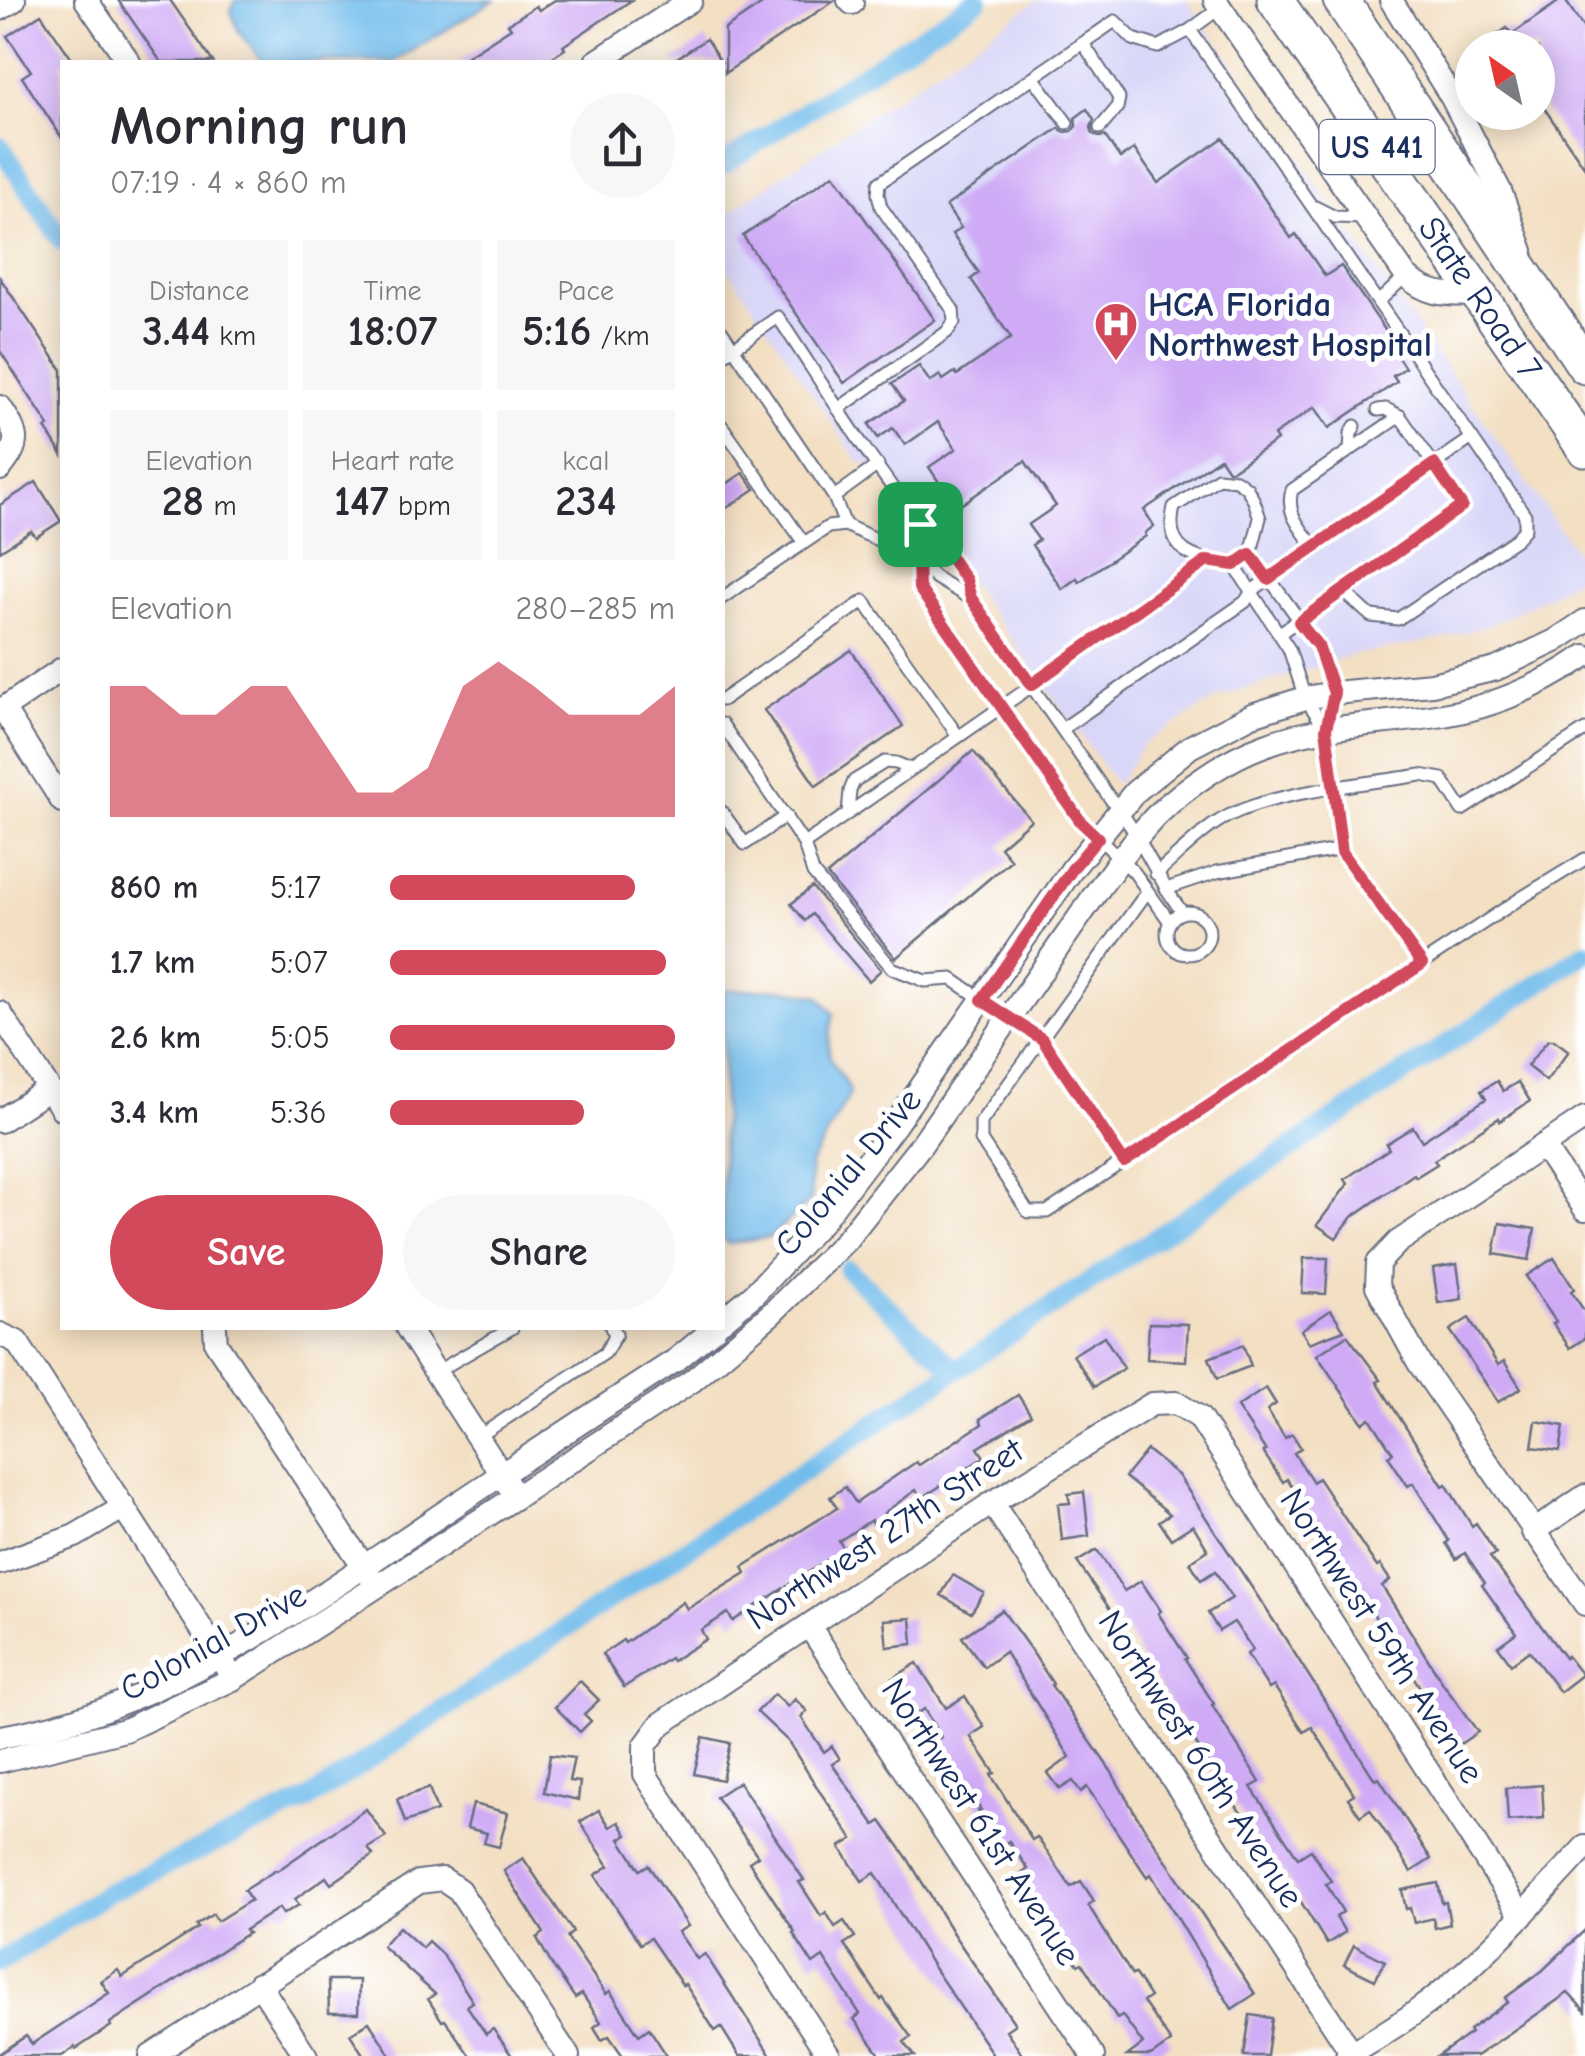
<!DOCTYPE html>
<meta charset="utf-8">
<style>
body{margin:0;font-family:"Comic Neue",sans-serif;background:#f7f7f7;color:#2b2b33;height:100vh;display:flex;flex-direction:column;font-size:38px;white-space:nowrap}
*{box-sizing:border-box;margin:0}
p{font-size:32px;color:#7c7c81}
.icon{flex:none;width:55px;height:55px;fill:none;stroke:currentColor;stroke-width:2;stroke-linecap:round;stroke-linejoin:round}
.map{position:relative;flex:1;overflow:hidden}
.side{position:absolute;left:60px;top:60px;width:665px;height:1270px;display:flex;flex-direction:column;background:#fff;border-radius:0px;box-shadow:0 5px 25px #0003}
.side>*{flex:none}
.needle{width:65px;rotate:326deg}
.tools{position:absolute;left:1455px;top:30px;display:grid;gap:20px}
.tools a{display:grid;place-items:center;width:100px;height:100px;border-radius:50%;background:#fff;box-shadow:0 5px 25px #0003;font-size:50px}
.pin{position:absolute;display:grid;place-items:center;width:85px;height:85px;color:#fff;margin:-42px;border-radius:20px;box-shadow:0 5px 15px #0006}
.round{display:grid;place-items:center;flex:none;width:105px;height:105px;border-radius:52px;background:#f7f7f7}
.head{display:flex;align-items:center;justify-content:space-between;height:170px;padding:0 50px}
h1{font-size:55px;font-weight:700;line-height:75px}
.figures{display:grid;grid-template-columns:repeat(3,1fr);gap:15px;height:170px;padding:10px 50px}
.figures div{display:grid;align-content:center;border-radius:0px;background:#f7f7f7;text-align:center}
.figures b{font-size:42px;font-weight:700}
.figures small{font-size:28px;font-weight:400}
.figures p{font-size:28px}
.chart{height:280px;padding:20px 50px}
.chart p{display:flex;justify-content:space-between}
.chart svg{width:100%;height:180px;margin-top:10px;fill:#d1495b;opacity:.7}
.action{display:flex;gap:20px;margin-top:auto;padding:20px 50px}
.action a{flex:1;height:115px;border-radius:60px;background:#d1495b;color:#fff;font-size:40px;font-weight:700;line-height:115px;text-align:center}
.action a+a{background:#f7f7f7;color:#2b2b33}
ul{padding:0 50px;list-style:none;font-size:32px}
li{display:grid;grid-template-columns:160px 120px 1fr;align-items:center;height:75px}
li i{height:25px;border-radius:12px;background:#d1495b}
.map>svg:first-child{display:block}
.built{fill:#d9d7f8}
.water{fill:#73bdec;stroke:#4776a5;stroke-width:2.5}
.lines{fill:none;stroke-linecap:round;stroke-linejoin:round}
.canal{stroke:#73bdec;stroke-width:20}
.building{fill:#cfabf6}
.service-casing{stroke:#676d81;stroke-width:15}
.minor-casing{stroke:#676d81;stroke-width:26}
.primary-casing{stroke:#676d81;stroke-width:39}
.service{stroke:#fff;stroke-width:11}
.minor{stroke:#fff;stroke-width:22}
.primary{stroke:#fff;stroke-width:35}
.route-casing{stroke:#fff;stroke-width:20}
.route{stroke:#d1495b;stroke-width:12}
.labels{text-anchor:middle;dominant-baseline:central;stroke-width:10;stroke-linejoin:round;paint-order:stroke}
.shield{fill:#fff;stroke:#5f6d8e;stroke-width:2.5}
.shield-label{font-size:32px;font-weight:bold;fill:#1b2f5e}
.street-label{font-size:35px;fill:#1b2f5e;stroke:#fff}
.poi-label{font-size:35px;font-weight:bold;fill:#1b2f5e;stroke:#fff;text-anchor:start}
</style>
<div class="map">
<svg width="1585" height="2056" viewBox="0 0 1585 2056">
<rect width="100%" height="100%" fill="#fff"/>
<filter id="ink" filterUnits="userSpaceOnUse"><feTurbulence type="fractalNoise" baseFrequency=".01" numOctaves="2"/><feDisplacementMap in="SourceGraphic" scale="20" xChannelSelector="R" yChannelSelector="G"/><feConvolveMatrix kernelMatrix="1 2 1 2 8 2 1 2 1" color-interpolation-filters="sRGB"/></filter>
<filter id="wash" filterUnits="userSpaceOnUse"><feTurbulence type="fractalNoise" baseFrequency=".0048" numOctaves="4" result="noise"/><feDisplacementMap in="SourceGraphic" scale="40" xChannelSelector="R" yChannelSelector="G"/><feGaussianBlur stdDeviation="2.25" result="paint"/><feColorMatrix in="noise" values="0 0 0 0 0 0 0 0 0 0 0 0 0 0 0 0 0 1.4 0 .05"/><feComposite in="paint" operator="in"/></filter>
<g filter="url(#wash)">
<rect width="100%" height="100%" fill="#f3dfc2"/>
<polygon class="built" points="1038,0 1187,0 1585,565 1585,572 1550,595 1497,622 1447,638 1352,655 1218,698 1143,744 1117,785 893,476 858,461 723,262 722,217"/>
<g class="water">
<polygon points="235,0 494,0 394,62 263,62 238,30 231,10"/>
<path d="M 780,989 L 819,996 L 834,1014 C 831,1027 827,1043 830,1057 C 834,1071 848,1079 850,1094 L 810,1164 L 811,1200 L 770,1237 L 728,1244 L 722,1236 L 723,990 Z"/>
</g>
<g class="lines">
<g class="canal">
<polyline points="0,146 62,241"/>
<polyline points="722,165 978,0"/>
<polyline points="848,1270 955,1370"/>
<polyline points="0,1962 105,1894 306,1801 1585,953"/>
</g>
</g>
<g id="blocks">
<g class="building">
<polygon points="118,0 170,0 213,62 161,62"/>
<polygon points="555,0 632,0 563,46 565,49 545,62 458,62 511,28 508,24 536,6 539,10"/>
<polygon points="768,0 834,1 725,73 725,29"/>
<polygon points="1561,0 1565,0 1585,30 1585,168 1538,99 1538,48 1492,48 1499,43 1494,37 1507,28 1512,34"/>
<polygon points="41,14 74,62 62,62 62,138 22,77 31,71 7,36"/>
<polygon points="706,39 721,62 671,62"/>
<polygon points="1087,109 1094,120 1091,127 1093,134 1099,137 1105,136 1120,158 1134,149 1158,183 1223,138 1291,238 1296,234 1325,276 1341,266 1390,337 1386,339 1405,368 1393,376 1397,382 1329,428 1315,407 1274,435 1277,440 1232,470 1228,470 1220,458 1144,510 1154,526 1145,533 1146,536 1079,582 1077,578 1062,589 1032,545 1039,540 1028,525 1056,506 1025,461 956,508 929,467 956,449 938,422 905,445 893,428 878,438 869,424 904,401 892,384 919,366 930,382 940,375 943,380 955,372 957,375 1011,338 971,279 979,273 952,234 961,228 946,206 1059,128 1064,132 1072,131 1076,126 1075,118"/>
<polygon points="834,174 935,320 844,383 743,236"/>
<polygon points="0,278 62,370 62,455 45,428 49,426 0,351"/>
<polygon points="743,473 755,489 722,511 722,487"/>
<polygon points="36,482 61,521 36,537 31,531 0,551 0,505"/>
<polygon points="851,650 903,726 816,786 764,710"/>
<polygon points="973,751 1031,820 1000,847 1011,860 896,958 827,875"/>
<polygon points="812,887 881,970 869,981 812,914 805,921 791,904"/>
<polygon points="1548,1040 1554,1040 1569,1051 1546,1081 1527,1066"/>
<polygon points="1497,1081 1503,1091 1518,1082 1530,1101 1500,1121 1499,1118 1434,1160 1437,1164 1416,1177 1414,1174 1352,1217 1336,1238 1317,1225 1348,1184 1345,1179 1389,1149 1386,1144 1413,1127 1422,1141 1486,1099 1481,1091"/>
<polygon points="1500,1223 1535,1229 1529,1260 1494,1254"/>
<polygon points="1304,1258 1328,1258 1326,1294 1302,1293"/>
<polygon points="1554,1258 1574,1289 1571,1291 1585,1312 1585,1338 1570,1348 1553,1324 1556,1322 1526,1276"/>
<polygon points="1457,1264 1462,1299 1438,1303 1433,1268"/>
<polygon points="1331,1310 1344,1330 1309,1343 1301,1330"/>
<polygon points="1469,1318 1498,1365 1504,1361 1521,1388 1498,1402 1450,1330"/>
<polygon points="1149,1323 1188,1324 1186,1361 1147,1359"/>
<polygon points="1347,1335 1381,1380 1377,1382 1443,1486 1446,1484 1472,1526 1476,1523 1496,1554 1490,1557 1565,1658 1567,1656 1582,1675 1560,1692 1529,1651 1511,1664 1498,1646 1516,1633 1482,1585 1485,1583 1465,1553 1456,1559 1446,1543 1449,1541 1413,1483 1408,1486 1388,1456 1393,1453 1370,1418 1363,1423 1317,1355"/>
<polygon points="1104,1336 1124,1368 1094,1387 1073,1355"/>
<polygon points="1243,1345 1251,1366 1217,1379 1209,1358"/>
<polygon points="1266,1388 1276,1404 1267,1410 1285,1438 1292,1434 1301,1448 1294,1453 1313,1482 1318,1478 1377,1567 1380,1565 1390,1580 1382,1586 1444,1685 1478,1732 1460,1744 1432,1706 1287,1479 1283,1482 1263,1452 1266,1451 1237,1407"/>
<polygon points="1018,1395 1031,1415 978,1448 984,1457 922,1498 916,1490 884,1513 888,1520 875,1528 871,1520 839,1541 844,1549 733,1621 728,1613 701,1630 706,1639 672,1661 670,1658 624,1687 602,1654 623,1640 625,1643 683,1602 687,1609 746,1573 743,1567 837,1508 830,1497 845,1487 856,1503 916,1462 919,1465 982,1424 980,1419"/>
<polygon points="1536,1421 1564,1426 1560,1451 1532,1447"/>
<polygon points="1147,1450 1178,1475 1281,1632 1375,1780 1379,1778 1431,1859 1411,1872 1370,1809 1360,1816 1348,1798 1354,1794 1312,1727 1304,1732 1274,1686 1269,1689 1247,1654 1253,1650 1234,1622 1219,1631 1208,1613 1232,1598 1215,1571 1201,1580 1190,1562 1208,1550 1193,1525 1171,1539 1159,1521 1170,1514 1125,1477"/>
<polygon points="1084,1492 1089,1536 1062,1540 1058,1504 1070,1503 1068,1494"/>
<polygon points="1097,1550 1124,1591 1141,1581 1161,1611 1158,1613 1187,1658 1185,1659 1214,1704 1212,1705 1260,1782 1251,1787 1298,1858 1311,1850 1331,1881 1326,1884 1343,1912 1336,1917 1345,1932 1327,1944 1272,1855 1267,1857 1248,1828 1250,1827 1135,1649 1137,1648 1077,1562"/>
<polygon points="953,1575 984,1593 971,1613 941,1595"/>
<polygon points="1002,1610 1033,1653 1053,1684 1051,1685 1111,1771 1136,1815 1255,1994 1232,2009 1151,1874 1147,1877 1087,1787 1081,1792 1073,1781 1060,1789 1048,1773 1070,1757 1005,1652 984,1667 962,1637"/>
<polygon points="911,1618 913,1644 887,1647 884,1620"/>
<polygon points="917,1663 946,1708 965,1696 984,1727 970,1736 995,1773 991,1775 1032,1840 1037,1837 1071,1887 1081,1881 1094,1901 1088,1905 1132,1975 1135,1974 1150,1997 1143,2002 1171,2042 1151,2056 1127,2056 1143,2044 1122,2015 1117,2018 1082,1963 1078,1965 1058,1935 1020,1875 1028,1869 1009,1841 1000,1846 978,1811 981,1810 935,1741 941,1737 924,1709 914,1715 892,1679"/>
<polygon points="580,1681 599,1700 584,1714 591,1721 580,1732 555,1707"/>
<polygon points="774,1694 788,1707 795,1699 807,1711 801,1717 824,1752 832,1746 840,1759 832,1764 875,1825 881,1821 908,1859 954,1935 1015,2024 1006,2030 1023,2056 994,2056 934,1968 875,1873 862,1881 840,1847 853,1839 820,1792 788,1741 757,1712"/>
<polygon points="703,1737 730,1743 722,1780 694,1774"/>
<polygon points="550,1755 574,1758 569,1781 580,1782 578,1800 544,1792"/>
<polygon points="739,1782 804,1880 799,1882 821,1916 826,1912 835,1927 844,1921 855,1937 844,1944 881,2000 883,1998 911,2037 904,2042 915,2056 881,2056 854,2019 860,2014 823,1957 813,1964 793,1933 795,1932 749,1862 758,1856 716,1797"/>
<polygon points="1542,1785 1544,1818 1508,1821 1506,1788"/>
<polygon points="429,1788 437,1811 405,1822 397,1799"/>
<polygon points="473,1804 508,1813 499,1847 484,1843 487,1833 467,1828"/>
<polygon points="366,1809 386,1837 368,1848 373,1855 331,1884 326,1877 295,1899 299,1905 283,1914 279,1908 245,1930 248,1933 110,2023 111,2026 76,2049 75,2047 62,2056 0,2056 0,2054 26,2036 32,2044 109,1993 101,1981 118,1970 122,1977 198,1928 196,1925 213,1914 217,1921 251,1900 244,1890 276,1870 277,1871"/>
<polygon points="599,1810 610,1827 619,1822 627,1835 620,1839 640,1870 648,1865 688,1926 678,1932 697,1959 705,1954 771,2056 739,2056 721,2027 715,2031 685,1984 683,1986 650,1938 640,1944 595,1875 609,1866 580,1822"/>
<polygon points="523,1858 573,1932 567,1937 606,1994 610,1991 639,2035 649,2028 667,2056 623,2056 609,2036 602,2040 594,2027 601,2022 582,1994 575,1998 552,1965 537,1938 544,1933 504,1871"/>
<polygon points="1438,1883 1442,1903 1446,1902 1450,1924 1435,1928 1433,1918 1414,1923 1410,1908 1406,1909 1402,1890"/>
<polygon points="399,1927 422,1948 428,1941 443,1955 473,2002 467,2006 486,2034 493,2029 512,2056 470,2056 445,2020 442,2021 428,1999 435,1994 382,1946"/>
<polygon points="1585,1930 1585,2011 1568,1993 1476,2056 1438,2056 1471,2033 1469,2030 1508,2002 1505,1998 1542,1971"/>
<polygon points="1354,1945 1385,1961 1375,1980 1344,1965"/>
<polygon points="328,1980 359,1980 358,2013 329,2013"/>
<polygon points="1250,2015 1272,2018 1267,2056 1244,2056"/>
<polygon points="369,2022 391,2056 364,2056 350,2034"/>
</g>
</g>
</g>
<g filter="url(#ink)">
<use href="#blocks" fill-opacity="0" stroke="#676d81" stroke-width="2.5"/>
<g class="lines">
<defs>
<g id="service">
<polyline points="1190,30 1525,515 1525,529 1516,539 1398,619 1371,616 1343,591"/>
<polyline points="1083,43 1119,98 1117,108 1100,128"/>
<polyline points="1033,77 1067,123"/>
<polyline points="1315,207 1335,217 1364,218"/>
<polyline points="1378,302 1406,276"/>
<polyline points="722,331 834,497 845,525"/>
<path d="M 722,356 L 778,317 C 824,386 868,458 919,523 C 940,550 961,564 971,599 L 1109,797 C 1139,831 1155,876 1182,912"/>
<polyline points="838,409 947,332 954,322 953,310 881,207 878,194 879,183 1115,21 1133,39 1158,47 1190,30 1220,8"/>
<polyline points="1378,410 1386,409 1400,416"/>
<polyline points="722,426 804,543"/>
<polyline points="1350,450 1351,433 1355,426"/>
<path d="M 1218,478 L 1236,480 L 1247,488 L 1254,501 L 1260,518 L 1251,553 L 1234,565 C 1196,559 1163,554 1174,507 Z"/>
<polyline points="834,497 878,465"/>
<polyline points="920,524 922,538 918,561 919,588 1081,821 1134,872 1170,922"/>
<polyline points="1251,553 1318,646 1334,693 1326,729 1342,852 1422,964"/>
<polyline points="1234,565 1289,649 1305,698 1326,729"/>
<polyline points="722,598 828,527 845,525 882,542 895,552 918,561 936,578 971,599"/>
<path d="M 1280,633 L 1462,505 L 1400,416 L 1292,490 C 1285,514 1301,528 1314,547"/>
<polyline points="722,700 864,601 958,736"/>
<polyline points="722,724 804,844 813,873 892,968 925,981 952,979 983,1000"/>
<polyline points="1062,729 1245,602 1252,591 1268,579 1472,438"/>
<polyline points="722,812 745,844 786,816"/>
<polyline points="848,813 850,791 854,781 885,762 896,763 911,769"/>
<polyline points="804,844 1082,651 1207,561"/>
<path d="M 1156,874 C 1176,857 1195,837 1216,823 C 1262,792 1365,784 1421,775 L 1442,779 L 1462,810 L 1585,730"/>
<polyline points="1166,889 1217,872 1342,849"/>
<polyline points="1147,892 981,1122 981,1140 1028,1212 1047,1212 1521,898 1585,859"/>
<circle cx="1188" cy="933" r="21"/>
<polyline points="1011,1018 1042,1039 1124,1161"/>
<polyline points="436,1372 512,1328"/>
<polyline points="478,1437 605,1353 616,1334 611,1328"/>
</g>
<g id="minor">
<polyline points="86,0 129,62"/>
<polyline points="849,0 852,3"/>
<path d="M 1215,0 L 1406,276 C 1430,297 1448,294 1478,295"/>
<polyline points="1391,0 1452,98 1500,191 1522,251"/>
<polyline points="0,9 14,0"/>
<polyline points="596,62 691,0"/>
<path d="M 0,407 C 18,434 22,442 0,469"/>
<polyline points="3,709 62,801"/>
<polyline points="0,711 62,669"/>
<polyline points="0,1013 62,1109"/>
<polyline points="1585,1118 1398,1242 1378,1263 1377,1286 1419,1363 1585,1604"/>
<polyline points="0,1121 49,1089"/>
<polyline points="1543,1146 1585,1209"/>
<polyline points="722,1321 754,1294 823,1220 895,1125 1073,868 1135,792 1190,747 1252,715 1305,698 1334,693 1432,684 1496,669 1555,641 1585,621"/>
<polyline points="215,1328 216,1343 370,1576"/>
<polyline points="407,1328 509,1486"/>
<polyline points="0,1334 17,1342 226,1667"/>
<polyline points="992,1503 1352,2053"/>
<polyline points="1533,1532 1585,1496"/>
<polyline points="0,1563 75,1536 124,1507"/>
<polyline points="809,1626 1093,2056"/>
<path d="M 0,1737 C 158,1712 297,1612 427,1524 C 509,1469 593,1414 676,1360 L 715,1328"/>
<path d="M 0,1761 L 125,1730 L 233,1679 L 516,1497 L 692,1381 L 772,1313 L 846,1240 L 921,1145 L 1100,887 C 1118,863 1136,836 1157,815 C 1187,786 1226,759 1265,745 C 1318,725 1375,725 1430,717 C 1486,710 1538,688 1585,656"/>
<polyline points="259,1984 306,2056"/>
<polyline points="151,2056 419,1882 443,1879 459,1890 568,2056"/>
<polyline points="829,2056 645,1774 645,1746 661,1724 992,1503 1152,1404 1176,1403 1199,1417 1522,1916"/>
<path d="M 1347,2056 C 1369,2042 1392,2029 1413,2014 C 1478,1968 1531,1905 1585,1847"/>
</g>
<g id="primary">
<path id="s1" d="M 1275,0 L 1585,449"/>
<polyline points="1341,0 1585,366"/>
</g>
</defs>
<use href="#service" class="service-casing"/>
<use href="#minor" class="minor-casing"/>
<use href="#primary" class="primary-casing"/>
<use href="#service" class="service"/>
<use href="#minor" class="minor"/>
<use href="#primary" class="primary"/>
</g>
</g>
<g class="lines" filter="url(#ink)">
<defs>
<polygon id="route" points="1434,464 1462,506 1299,622 1318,646 1334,693 1326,729 1342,852 1422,964 1124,1162 1042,1039 982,1000 1073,868 1098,838 1081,822 919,588 918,561 922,538 920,524 952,560 966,580 971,598 1031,685 1207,561 1234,565 1250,554 1268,579"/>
</defs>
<use href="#route" class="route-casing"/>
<use href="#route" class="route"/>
</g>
<defs>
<symbol id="hospital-pin" viewBox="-11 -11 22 30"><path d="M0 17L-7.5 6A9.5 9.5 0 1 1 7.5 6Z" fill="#d1495b" stroke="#fff"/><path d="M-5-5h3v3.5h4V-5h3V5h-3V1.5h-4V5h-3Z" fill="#fff"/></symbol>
</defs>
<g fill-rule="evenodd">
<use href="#hospital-pin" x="1091" y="299" width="50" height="68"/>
</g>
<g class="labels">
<rect class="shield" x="1319.5" y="120" width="115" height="54" rx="8"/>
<g class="shield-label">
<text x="1377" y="147">US 441</text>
</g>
<g class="street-label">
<text stroke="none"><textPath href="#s1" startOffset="362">State Road 7</textPath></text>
<text transform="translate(848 1172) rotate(-50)">Colonial Drive</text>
<text transform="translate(885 1534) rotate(-33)">Northwest 27th Street</text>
<text transform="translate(1382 1636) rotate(57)">Northwest 59th Avenue</text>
<text transform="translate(213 1642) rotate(-29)">Colonial Drive</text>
<text transform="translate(1201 1759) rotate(57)">Northwest 60th Avenue</text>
<text transform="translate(981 1822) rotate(57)">Northwest 61st Avenue</text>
</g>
<g class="poi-label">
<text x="1148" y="304">HCA Florida<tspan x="1148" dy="40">Northwest Hospital</tspan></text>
</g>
</g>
</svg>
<div class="tools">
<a><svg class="needle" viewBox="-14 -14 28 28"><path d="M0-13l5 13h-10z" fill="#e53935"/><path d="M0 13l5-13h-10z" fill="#7c7c81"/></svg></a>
</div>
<div class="pin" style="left:920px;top:524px;background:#1e9e55"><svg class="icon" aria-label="arrive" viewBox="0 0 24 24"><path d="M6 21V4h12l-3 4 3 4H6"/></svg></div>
<section class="side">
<div class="head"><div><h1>Morning run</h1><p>07:19 · 4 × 860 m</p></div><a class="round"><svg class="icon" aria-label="share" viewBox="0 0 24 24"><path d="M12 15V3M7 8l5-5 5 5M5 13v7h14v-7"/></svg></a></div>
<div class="figures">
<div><p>Distance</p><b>3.44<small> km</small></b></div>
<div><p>Time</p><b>18:07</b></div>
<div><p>Pace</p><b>5:16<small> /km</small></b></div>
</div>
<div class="figures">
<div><p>Elevation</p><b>28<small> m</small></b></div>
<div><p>Heart rate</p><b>147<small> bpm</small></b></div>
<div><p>kcal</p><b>234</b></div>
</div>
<div class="chart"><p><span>Elevation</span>280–285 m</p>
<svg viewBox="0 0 160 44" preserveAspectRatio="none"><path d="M0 44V12L10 12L20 19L30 19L40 12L50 12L60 25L70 38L80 38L90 32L100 12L110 6L120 12L130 19L140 19L150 19L160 12V44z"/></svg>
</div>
<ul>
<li><b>860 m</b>5:17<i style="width:86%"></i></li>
<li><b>1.7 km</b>5:07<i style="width:97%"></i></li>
<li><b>2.6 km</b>5:05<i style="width:100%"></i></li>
<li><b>3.4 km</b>5:36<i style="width:68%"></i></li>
</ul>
<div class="action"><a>Save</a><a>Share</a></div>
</section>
</div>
